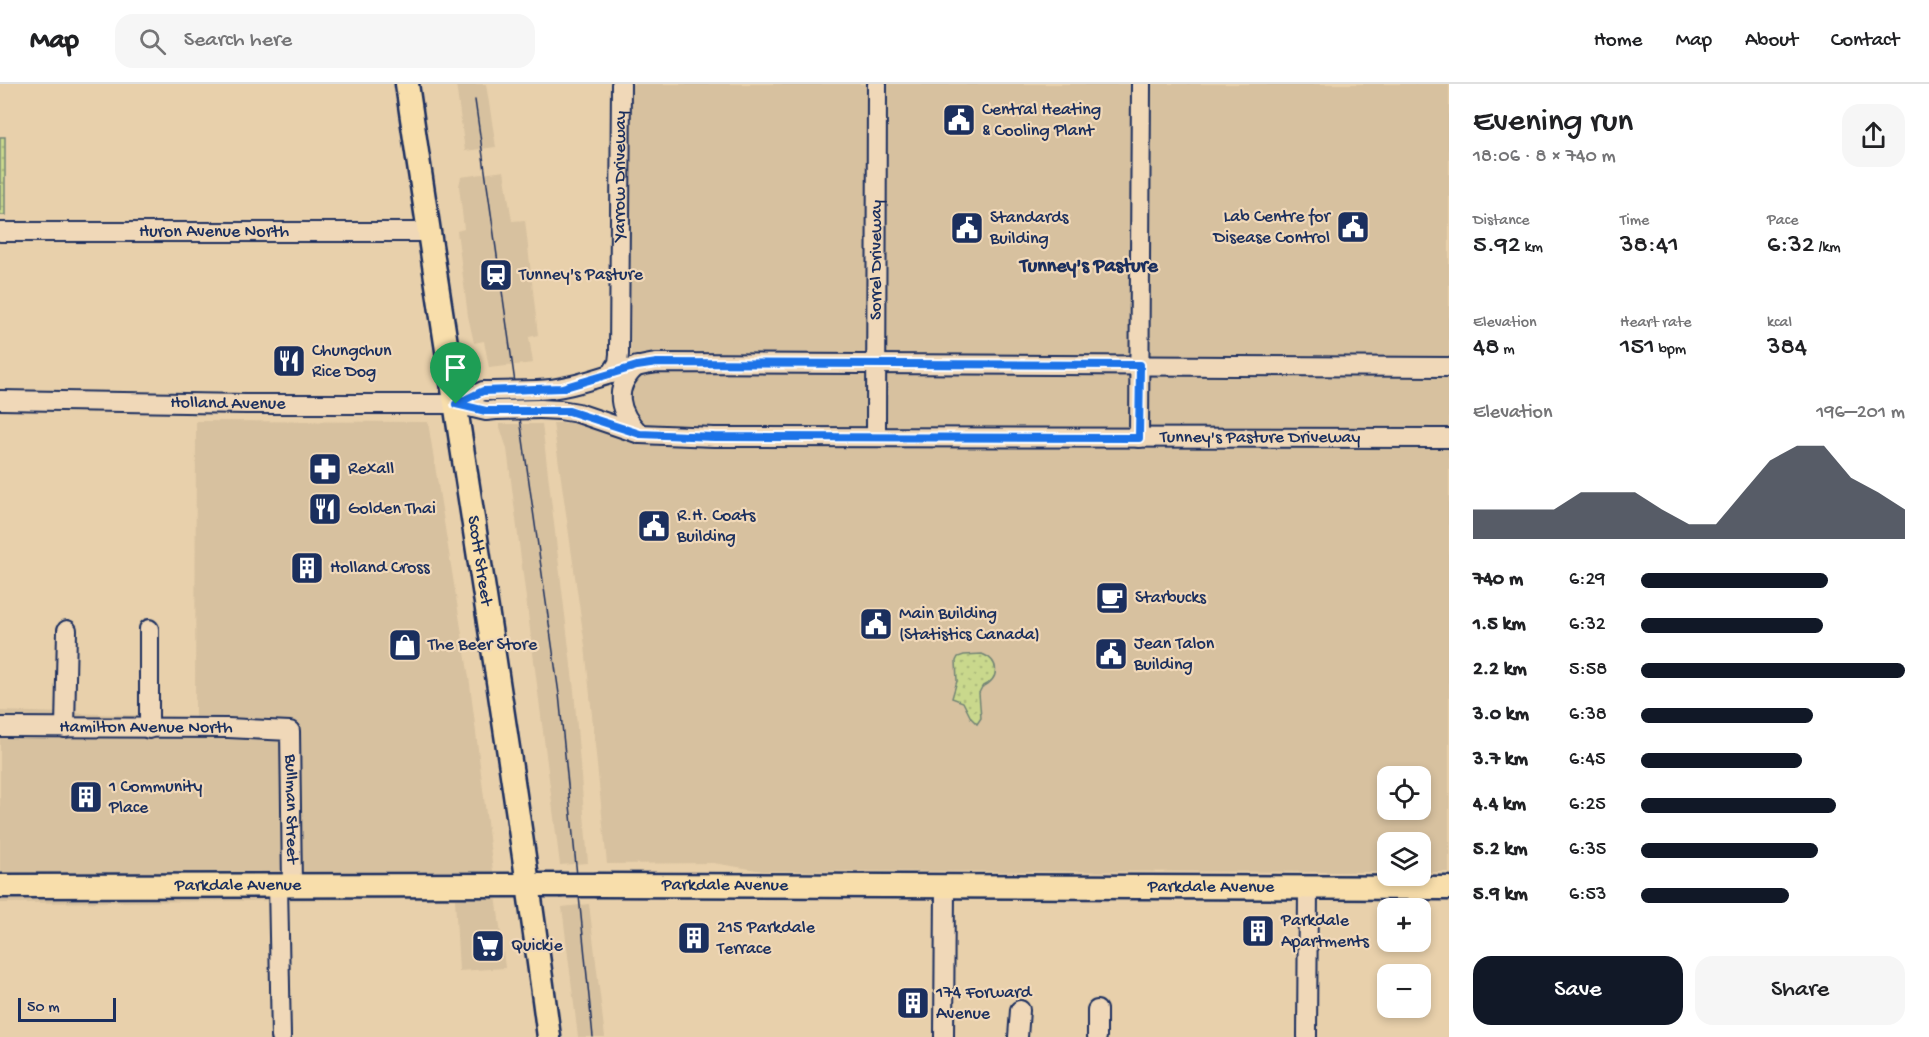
<!DOCTYPE html>
<meta charset="utf-8">
<style>
body{margin:0;font-family:"Gochi Hand",sans-serif;background:#f6f6f6;color:#202124;height:100vh;display:flex;flex-direction:column;font-size:22px;white-space:nowrap}
*{box-sizing:border-box;margin:0}
p{font-size:20px;color:#757577}
.icon{flex:none;width:33px;height:33px;fill:none;stroke:currentColor;stroke-width:2;stroke-linecap:round;stroke-linejoin:round}
.map{position:relative;flex:1;overflow:hidden}
.side{display:flex;flex-direction:column;background:#fff;width:480px}
.side>*{flex:none}
.buttons{position:absolute;left:1377px;top:682px;display:grid;gap:12px}
.buttons a{display:grid;place-items:center;width:54px;height:54px;border-radius:12px;background:#fff;box-shadow:0 3px 9px #0003;font-size:30px}
.scale{position:absolute;left:18px;bottom:15px;width:98px;box-sizing:border-box;padding-left:6px;border:3px solid #1b2f5e;border-top:0;font-size:16px;line-height:21px;white-space:nowrap;color:#1b2f5e;-webkit-text-stroke:4px #f0d8b8;paint-order:stroke}
.pin{position:absolute;display:grid;place-items:center;width:51px;height:51px;color:#fff;margin:-62px -26px;border-radius:50% 50% 50% 0;rotate:-45deg;box-shadow:0 0 6px #0007}
.pin .icon{rotate:45deg}
.round{display:grid;place-items:center;flex:none;width:63px;height:63px;border-radius:18px;background:#f6f6f6}
.overview{display:flex;align-items:center;justify-content:space-between;height:102px;padding:0 24px}
h1{font-size:33px;font-weight:600;line-height:45px}
.stats{display:grid;grid-template-columns:repeat(3,1fr);gap:9px;height:102px;padding:6px 24px}
.stats div{display:grid;align-content:center}
.stats b{font-size:26px;font-weight:600}
.stats small{font-size:16px;font-weight:400}
.stats p{font-size:16px}
.chart{height:168px;padding:12px 24px}
.chart p{display:flex;justify-content:space-between}
.chart svg{width:100%;height:108px;margin-top:6px;fill:#111827;opacity:.7}
.primary-button{display:flex;gap:12px;margin-top:auto;padding:12px 24px}
.primary-button a{flex:1;height:69px;border-radius:18px;background:#111827;color:#fff;font-size:24px;font-weight:600;line-height:69px;text-align:center}
.primary-button a+a{background:#f6f6f6;color:#202124}
ul{padding:0 24px;list-style:none;font-size:20px}
li{display:grid;grid-template-columns:96px 72px 1fr;align-items:center;height:45px}
li i{height:15px;border-radius:8px;background:#111827}
header{display:flex;align-items:center;gap:36px;box-sizing:border-box;height:84px;padding:0 30px;background:#fff;border-bottom:2px solid #e0e0e0}
header strong{font-size:28px}
nav{display:flex;gap:33px;margin-inline-start:auto;font-size:21px}
.search{width:420px;height:54px;background:#f6f6f6;display:flex;align-items:center;gap:15px;box-sizing:border-box;padding:0 21px;border-radius:18px;color:#757577;font-size:22px}
main{display:flex;flex:1;min-height:0}
.map>svg:first-child{display:block}
.built{fill:#d7c19f;fill-rule:evenodd}
.park{fill:url(#park-dots);stroke:#728475;stroke-width:1.5}
.lines{fill:none;stroke-linecap:round;stroke-linejoin:round}
.minor-casing{stroke:#1b2f5e;stroke-width:22}
.major-casing{stroke:#1b2f5e;stroke-width:27}
.minor{stroke:#f0d8b8;stroke-width:18}
.major{stroke:#f8deab;stroke-width:22}
.tram{stroke:#1b2f5e;stroke-width:1.5}
.minor-bridge-casing{stroke:#1b2f5e;stroke-width:22;stroke-linecap:butt}
.major-bridge-casing{stroke:#1b2f5e;stroke-width:27;stroke-linecap:butt}
.minor-bridge{stroke:#f0d8b8;stroke-width:18}
.major-bridge{stroke:#f8deab;stroke-width:22}
.route-casing{stroke:#fff;stroke-width:12}
.route{stroke:#1a73e8;stroke-width:8}
.labels{text-anchor:middle;dominant-baseline:central;stroke-width:4.5;stroke-linejoin:round;paint-order:stroke}
.poi-label{font-size:18px;fill:#1b2f5e;stroke:#f0d8b8;text-anchor:start}
.street-label{font-size:18px;fill:#1b2f5e;stroke:#f0d8b8}
.neighbourhood-label{font-size:20px;font-weight:bold;fill:#1b2f5e;stroke:#f0d8b8}
</style>
<header>
<strong>Map</strong>
<div class="search"><svg class="icon" aria-label="search" viewBox="0 0 24 24"><circle cx="10" cy="10" r="6"/><path d="M15 15l6 6"/></svg>Search here</div>
<nav><a>Home</a><a>Map</a><a>About</a><a>Contact</a></nav>
</header>
<main>
<div class="map">
<svg width="1449" height="953" viewBox="0 0 1449 953">
<defs>
<pattern id="park-dots" width="8" height="8" patternUnits="userSpaceOnUse" patternTransform="scale(1.5)"><rect width="8" height="8" fill="#c9d88c"/><path d="M2 2h.1M6 6h.1" fill="none" stroke="#acba7b" stroke-width="1.8" stroke-linecap="round"/></pattern>
</defs>
<rect width="100%" height="100%" fill="#e8d0ab"/>
<filter id="ink" filterUnits="userSpaceOnUse"><feTurbulence type="fractalNoise" baseFrequency=".0167" numOctaves="2"/><feDisplacementMap in="SourceGraphic" scale="12" xChannelSelector="R" yChannelSelector="G"/><feConvolveMatrix kernelMatrix="1 2 1 2 8 2 1 2 1" color-interpolation-filters="sRGB"/></filter>
<g filter="url(#ink)">
<g class="built">
<polygon points="456,0 486,0 496,63 465,67"/>
<path d="M 631,0 L 1449,0 L 1449,788 L 1421,788 L 1420,759 L 1388,759 L 1387,788 L 763,787 L 713,779 L 607,780 L 585,562 L 553,339 L 631,337 ZM 1388,693 L 1420,693 L 1420,726 L 1388,726 Z"/>
<polygon points="504,87 512,137 525,136 538,251 529,253 533,279 489,284 484,257 474,259 468,232 457,147 464,145 459,102 461,93"/>
<polygon points="196,337 428,338 470,600 505,884 459,887 455,815 0,819 0,627 195,633"/>
<polygon points="499,340 542,340 574,606 588,779 560,781 507,365"/>
<polygon points="589,820 605,953 578,953 562,823"/>
</g>
<g class="park">
<rect x="0" y="53" width="5" height="78"/>
<path d="M 982,570 C 1000,577 1000,595 982,603 L 979,609 L 981,634 L 977,640 L 971,634 L 963,618 L 952,614 L 957,597 L 956,577 L 958,573 L 964,571 Z"/>
</g>
<g class="lines">
<defs>
<g id="minor">
<path id="s1" d="M 0,148 L 429,148"/>
<path d="M 637,282 C 612,304 618,328 640,350"/>
<path id="s2" d="M 611,290 L 618,279 L 619,270 L 621,0"/>
<path d="M 537,306 C 579,305 616,284 657,279 L 1449,283"/>
<path id="s3" d="M 0,316 L 246,320 L 456,320 L 486,327 L 496,326"/>
<polyline points="456,320 483,307 493,307"/>
<path id="s4" d="M 540,325 L 560,326 L 578,329 L 640,350 L 714,353 L 1449,354"/>
<path id="s5" d="M 876,353 L 877,0"/>
<polyline points="1139,354 1141,0"/>
<path id="s6" d="M 0,643 L 228,644 L 290,647 L 292,801"/>
<polyline points="65,644 67,546"/>
<polyline points="149,645 149,545"/>
<polyline points="278,801 281,953"/>
<polyline points="944,953 945,803"/>
<polyline points="1018,953 1020,926"/>
<polyline points="1097,953 1097,926"/>
<polyline points="1307,953 1308,804"/>
</g>
<g id="major">
<path id="s7" d="M 407,0 C 453,318 507,635 549,953"/>
<path id="s8" d="M 597,801 L 1449,804"/>
<path id="s9" d="M 0,802 L 560,801"/>
</g>
</defs>
<use href="#minor" class="minor-casing"/>
<use href="#major" class="major-casing"/>
<use href="#minor" class="minor"/>
<use href="#major" class="major"/>
<polyline class="tram" points="475,16 559,610 593,953"/>
<defs>
<g id="minor-bridge">
<polyline points="493,307 537,306"/>
<polyline points="496,326 540,325"/>
</g>
<polyline id="major-bridge" points="560,801 597,801"/>
</defs>
<use href="#minor-bridge" class="minor-bridge-casing"/>
<use href="#major-bridge" class="major-bridge-casing"/>
<use href="#minor-bridge" class="minor-bridge"/>
<use href="#major-bridge" class="major-bridge"/>
</g>
</g>
<g class="lines" filter="url(#ink)">
<defs>
<polygon id="route" points="657,279 1140,281 1139,354 714,353 640,350 569,327 486,327 456,320 483,307 562,304 637,282"/>
</defs>
<use href="#route" class="route-casing"/>
<use href="#route" class="route"/>
</g>
<defs>
<symbol id="civic-square" viewBox="-11 -11 22 22"><rect x="-9" y="-9" width="18" height="18" rx="4" fill="#1b2f5e" stroke="#f0d8b8"/><path d="M-.6-6.5H3V-4.5H.6V-3L4-1V1h2V6H-6V1h2V-1L-.6-3ZM-1.2 2.5V6h2.4V2.5Z" fill="#fff"/></symbol>
<symbol id="station-square" viewBox="-11 -11 22 22"><rect x="-9" y="-9" width="18" height="18" rx="4" fill="#1b2f5e" stroke="#f0d8b8"/><path d="M-3-6H3Q5-6 5-4V2Q5 4 3 4L4.5 6H3L1.5 4h-3L-3 6H-4.5L-3 4Q-5 4-5 2V-4Q-5-6-3-6ZM-3.5-4v3h7v-3ZM-3.5 1v1.5H-2V1ZM2 1v1.5H3.5V1Z" fill="#fff"/></symbol>
<symbol id="restaurant-square" viewBox="-11 -11 22 22"><rect x="-9" y="-9" width="18" height="18" rx="4" fill="#1b2f5e" stroke="#f0d8b8"/><path d="M-5-6h1v4h1v-4h1v4h1v-4h1v5L-1.5 .5V6h-2V.5L-5-1ZM5-6V6H3V1.5H1.5Q1.5-4 5-6Z" fill="#fff"/></symbol>
<symbol id="pharmacy-square" viewBox="-11 -11 22 22"><rect x="-9" y="-9" width="18" height="18" rx="4" fill="#1b2f5e" stroke="#f0d8b8"/><path d="M-2-6h4v4h4v4h-4v4h-4v-4h-4v-4h4Z" fill="#fff"/></symbol>
<symbol id="building-square" viewBox="-11 -11 22 22"><rect x="-9" y="-9" width="18" height="18" rx="4" fill="#1b2f5e" stroke="#f0d8b8"/><path d="M-4-6H4V6H1V3H-1V6H-4ZM-2.5-4.3h1.7v1.8h-1.7ZM.8-4.3h1.7v1.8H.8ZM-2.5-1h1.7V.8h-1.7ZM.8-1h1.7V.8H.8Z" fill="#fff"/></symbol>
<symbol id="cafe-square" viewBox="-11 -11 22 22"><rect x="-9" y="-9" width="18" height="18" rx="4" fill="#1b2f5e" stroke="#f0d8b8"/><path d="M-5.5-4.5H6V0H3Q3 3.5 0 3.5H-2.5Q-5.5 3.5-5.5 0ZM3-3.2v2h1.7v-2ZM-6 4.5H4V6H-6Z" fill="#fff"/></symbol>
<symbol id="shop-square" viewBox="-11 -11 22 22"><rect x="-9" y="-9" width="18" height="18" rx="4" fill="#1b2f5e" stroke="#f0d8b8"/><path d="M-5-2.5h2.3a2.7 3.5 0 0 1 5.4 0H5L5.5 6h-11ZM-1.5-2.5h3a1.5 2.3 0 0 0-3 0Z" fill="#fff"/></symbol>
<symbol id="supermarket-square" viewBox="-11 -11 22 22"><rect x="-9" y="-9" width="18" height="18" rx="4" fill="#1b2f5e" stroke="#f0d8b8"/><path d="M-6-5.5h2.5l.6 2H6L4.5 2H-2.5L-4.4-4H-6ZM-1.5 3.2a1.3 1.3 0 1 0 .1 0ZM3 3.2a1.3 1.3 0 1 0 .1 0Z" fill="#fff"/></symbol>
</defs>
<g fill-rule="evenodd">
<use href="#civic-square" x="940" y="17" width="38" height="38"/>
<use href="#civic-square" x="1334" y="124" width="38" height="38"/>
<use href="#civic-square" x="948" y="125" width="38" height="38"/>
<use href="#station-square" x="477" y="172" width="38" height="38"/>
<use href="#restaurant-square" x="270" y="258" width="38" height="38"/>
<use href="#pharmacy-square" x="306" y="366" width="38" height="38"/>
<use href="#restaurant-square" x="306" y="406" width="38" height="38"/>
<use href="#civic-square" x="635" y="423" width="38" height="38"/>
<use href="#building-square" x="288" y="465" width="38" height="38"/>
<use href="#cafe-square" x="1093" y="495" width="38" height="38"/>
<use href="#civic-square" x="857" y="521" width="38" height="38"/>
<use href="#shop-square" x="386" y="542" width="38" height="38"/>
<use href="#civic-square" x="1092" y="551" width="38" height="38"/>
<use href="#building-square" x="67" y="694" width="38" height="38"/>
<use href="#building-square" x="1239" y="828" width="38" height="38"/>
<use href="#building-square" x="675" y="835" width="38" height="38"/>
<use href="#supermarket-square" x="469" y="843" width="38" height="38"/>
<use href="#building-square" x="894" y="900" width="38" height="38"/>
</g>
<g class="labels">
<g class="poi-label">
<text x="982" y="26">Central Heating<tspan x="982" dy="21">&amp; Cooling Plant</tspan></text>
<text x="1330" y="133" text-anchor="end">Lab Centre for<tspan x="1330" dy="21">Disease Control</tspan></text>
<text x="990" y="134">Standards<tspan x="990" dy="21">Building</tspan></text>
<text x="519" y="191">Tunney's Pasture</text>
<text x="312" y="267">Chungchun<tspan x="312" dy="21">Rice Dog</tspan></text>
<text x="348" y="385">Rexall</text>
<text x="348" y="425">Golden Thai</text>
<text x="677" y="432">R.H. Coats<tspan x="677" dy="21">Building</tspan></text>
<text x="330" y="484">Holland Cross</text>
<text x="1135" y="514">Starbucks</text>
<text x="899" y="530">Main Building<tspan x="899" dy="21">(Statistics Canada)</tspan></text>
<text x="1134" y="560">Jean Talon<tspan x="1134" dy="21">Building</tspan></text>
<text x="428" y="561">The Beer Store</text>
<text x="109" y="703">1 Community<tspan x="109" dy="21">Place</tspan></text>
<text x="1281" y="837">Parkdale<tspan x="1281" dy="21">Apartments</tspan></text>
<text x="717" y="844">215 Parkdale<tspan x="717" dy="21">Terrace</tspan></text>
<text x="511" y="862">Quickie</text>
<text x="936" y="909">174 Forward<tspan x="936" dy="21">Avenue</tspan></text>
</g>
<g class="street-label">
<text stroke="none"><textPath href="#s2" startOffset="200">Yarrow Driveway</textPath></text>
<text stroke="none"><textPath href="#s1" startOffset="214">Huron Avenue North</textPath></text>
<text stroke="none"><textPath href="#s5" startOffset="177">Sorrel Driveway</textPath></text>
<text stroke="none"><textPath href="#s3" startOffset="228">Holland Avenue</textPath></text>
<text stroke="none"><textPath href="#s4" startOffset="724">Tunney's Pasture Driveway</textPath></text>
<text stroke="none"><textPath href="#s7" startOffset="482">Scott Street</textPath></text>
<text stroke="none"><textPath href="#s6" startOffset="146">Hamilton Avenue North</textPath></text>
<text stroke="none"><textPath href="#s6" startOffset="368">Bullman Street</textPath></text>
<text stroke="none"><textPath href="#s9" startOffset="238">Parkdale Avenue</textPath></text>
<text stroke="none"><textPath href="#s8" startOffset="128">Parkdale Avenue</textPath></text>
<text stroke="none"><textPath href="#s8" startOffset="614">Parkdale Avenue</textPath></text>
</g>
<g class="neighbourhood-label">
<text x="1089" y="183">Tunney's Pasture</text>
</g>
</g>
</svg>
<div class="buttons">
<a><svg class="icon" aria-label="locate" viewBox="0 0 24 24"><circle cx="12" cy="12" r="6"/><path d="M12 2v4M12 18v4M2 12h4M18 12h4"/></svg></a>
<a><svg class="icon" aria-label="layers" viewBox="0 0 24 24"><path d="M12 4l9 5-9 5-9-5zM3 14l9 5 9-5"/></svg></a>
<a>+</a>
<a>−</a>
</div>
<div class="scale">50 m</div>
<div class="pin" style="left:456px;top:320px;background:#1e9e55"><svg class="icon" aria-label="arrive" viewBox="0 0 24 24"><path d="M6 21V4h12l-3 4 3 4H6"/></svg></div>
</div>
<section class="side">
<div class="overview"><div><h1>Evening run</h1><p>18:06 · 8 × 740 m</p></div><a class="round"><svg class="icon" aria-label="share" viewBox="0 0 24 24"><path d="M12 15V3M7 8l5-5 5 5M5 13v7h14v-7"/></svg></a></div>
<div class="stats">
<div><p>Distance</p><b>5.92<small> km</small></b></div>
<div><p>Time</p><b>38:41</b></div>
<div><p>Pace</p><b>6:32<small> /km</small></b></div>
</div>
<div class="stats">
<div><p>Elevation</p><b>48<small> m</small></b></div>
<div><p>Heart rate</p><b>151<small> bpm</small></b></div>
<div><p>kcal</p><b>384</b></div>
</div>
<div class="chart"><p><span>Elevation</span>196–201 m</p>
<svg viewBox="0 0 160 44" preserveAspectRatio="none"><path d="M0 44V32L10 32L20 32L30 32L40 25L50 25L60 25L70 32L80 38L90 38L100 25L110 12L120 6L130 6L140 19L150 25L160 32V44z"/></svg>
</div>
<ul>
<li><b>740 m</b>6:29<i style="width:71%"></i></li>
<li><b>1.5 km</b>6:32<i style="width:69%"></i></li>
<li><b>2.2 km</b>5:58<i style="width:100%"></i></li>
<li><b>3.0 km</b>6:38<i style="width:65%"></i></li>
<li><b>3.7 km</b>6:45<i style="width:61%"></i></li>
<li><b>4.4 km</b>6:25<i style="width:74%"></i></li>
<li><b>5.2 km</b>6:35<i style="width:67%"></i></li>
<li><b>5.9 km</b>6:53<i style="width:56%"></i></li>
</ul>
<div class="primary-button"><a>Save</a><a>Share</a></div>
</section>
</main>
